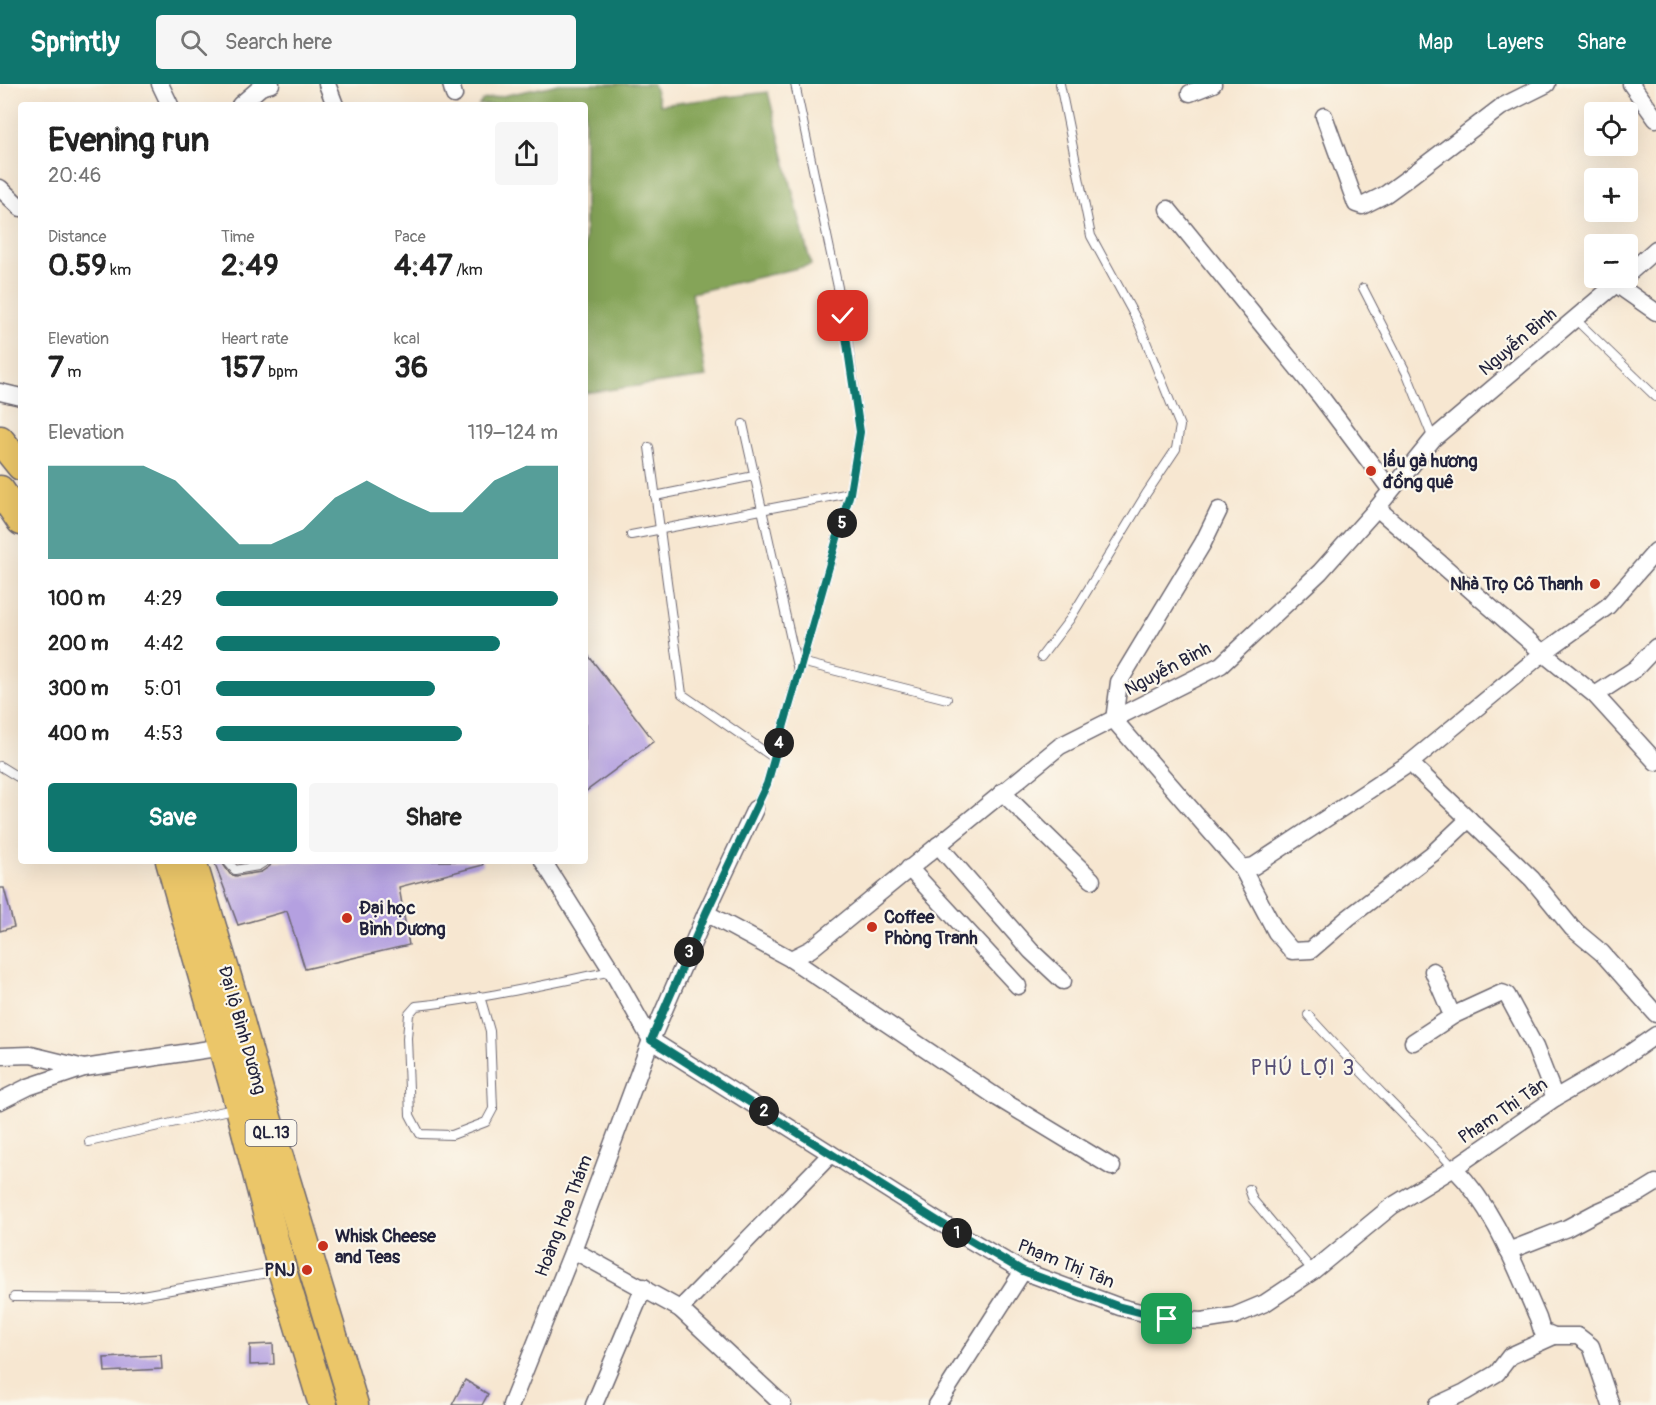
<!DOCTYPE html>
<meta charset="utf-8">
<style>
body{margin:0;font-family:Pangolin,sans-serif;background:#f6f6f6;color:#222;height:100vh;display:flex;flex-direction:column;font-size:22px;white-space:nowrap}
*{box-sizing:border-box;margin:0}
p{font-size:20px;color:#767676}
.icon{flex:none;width:33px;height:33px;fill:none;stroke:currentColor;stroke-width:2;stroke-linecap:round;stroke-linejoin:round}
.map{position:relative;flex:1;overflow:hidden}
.panel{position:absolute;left:18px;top:18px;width:570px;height:762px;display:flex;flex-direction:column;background:#fff;border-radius:6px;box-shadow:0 6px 24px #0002}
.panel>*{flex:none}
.controls{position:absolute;left:1584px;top:18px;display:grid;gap:12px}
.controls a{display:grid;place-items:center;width:54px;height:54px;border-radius:6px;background:#fff;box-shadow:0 6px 24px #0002;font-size:30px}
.pin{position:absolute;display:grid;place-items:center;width:51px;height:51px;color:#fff;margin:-26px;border-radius:12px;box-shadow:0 3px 9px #0006}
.km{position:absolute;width:30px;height:30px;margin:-15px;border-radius:50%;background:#222;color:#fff;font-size:16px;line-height:30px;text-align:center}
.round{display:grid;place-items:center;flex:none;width:63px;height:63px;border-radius:6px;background:#f6f6f6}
.overview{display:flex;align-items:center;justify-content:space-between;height:102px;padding:0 30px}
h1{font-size:33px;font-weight:700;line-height:45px}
.stats{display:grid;grid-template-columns:repeat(3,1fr);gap:9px;height:102px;padding:6px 30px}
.stats div{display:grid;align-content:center}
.stats b{font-size:30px;font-weight:700}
.stats small{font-size:16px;font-weight:400}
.stats p{font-size:16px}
.chart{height:168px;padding:12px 30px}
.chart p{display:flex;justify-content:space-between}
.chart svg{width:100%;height:108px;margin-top:6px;fill:#0f766e;opacity:.7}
.action{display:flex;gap:12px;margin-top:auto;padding:12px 30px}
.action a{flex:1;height:69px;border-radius:6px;background:#0f766e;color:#fff;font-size:24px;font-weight:700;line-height:69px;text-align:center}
.action a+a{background:#f6f6f6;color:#222}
ul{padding:0 30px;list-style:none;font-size:20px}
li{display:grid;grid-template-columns:96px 72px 1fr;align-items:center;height:45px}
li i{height:15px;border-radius:8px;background:#0f766e}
header{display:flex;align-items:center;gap:36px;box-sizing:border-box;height:84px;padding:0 30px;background:#0f766e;color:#fff}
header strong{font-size:28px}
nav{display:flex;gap:33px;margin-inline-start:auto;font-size:21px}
.search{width:420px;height:54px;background:#f6f6f6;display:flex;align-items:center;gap:15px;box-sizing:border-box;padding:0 21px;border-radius:6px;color:#767676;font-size:22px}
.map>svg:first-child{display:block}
.forest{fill:#85a458;stroke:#54634a;stroke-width:1.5}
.building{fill:#b4a0e0}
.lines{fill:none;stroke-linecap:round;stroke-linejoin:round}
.service-casing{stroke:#6d6770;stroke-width:10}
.minor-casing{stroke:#6d6770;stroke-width:19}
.trunk-casing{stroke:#6d6770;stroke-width:31}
.service{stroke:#fff;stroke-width:8}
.minor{stroke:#fff;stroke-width:16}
.trunk{stroke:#ebc669;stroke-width:28}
.route-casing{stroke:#fff;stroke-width:12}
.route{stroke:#0f766e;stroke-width:8}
.poi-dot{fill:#c8321e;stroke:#fbf7ec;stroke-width:2}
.labels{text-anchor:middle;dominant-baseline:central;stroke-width:4.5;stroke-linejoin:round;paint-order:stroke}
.shield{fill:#fbf7ec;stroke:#636270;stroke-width:1.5}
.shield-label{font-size:16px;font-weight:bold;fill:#22223b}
.street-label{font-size:18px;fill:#22223b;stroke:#fbf7ec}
.poi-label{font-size:18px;font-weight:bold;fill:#22223b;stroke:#fbf7ec;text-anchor:start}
.quarter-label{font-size:21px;letter-spacing:1.5px;fill:#554e75;stroke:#fbf7ec}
</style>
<header>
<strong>Sprintly</strong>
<div class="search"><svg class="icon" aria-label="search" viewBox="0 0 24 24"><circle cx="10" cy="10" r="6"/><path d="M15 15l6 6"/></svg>Search here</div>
<nav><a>Map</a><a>Layers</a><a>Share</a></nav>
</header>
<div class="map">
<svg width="1656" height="1321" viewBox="0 0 1656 1321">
<rect width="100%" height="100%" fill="#fbf7ec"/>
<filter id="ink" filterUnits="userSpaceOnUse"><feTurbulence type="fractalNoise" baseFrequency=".0167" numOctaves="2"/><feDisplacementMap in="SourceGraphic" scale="12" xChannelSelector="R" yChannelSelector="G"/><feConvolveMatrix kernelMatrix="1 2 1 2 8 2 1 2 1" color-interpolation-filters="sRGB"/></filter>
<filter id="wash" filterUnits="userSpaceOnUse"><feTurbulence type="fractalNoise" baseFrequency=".008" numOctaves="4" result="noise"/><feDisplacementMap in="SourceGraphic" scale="24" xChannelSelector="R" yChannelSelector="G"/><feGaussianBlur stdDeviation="1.35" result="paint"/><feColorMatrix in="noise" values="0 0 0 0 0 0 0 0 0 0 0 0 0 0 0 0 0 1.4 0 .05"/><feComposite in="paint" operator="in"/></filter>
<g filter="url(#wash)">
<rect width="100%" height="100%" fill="#f7e7d1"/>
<polygon class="forest" points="559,0 653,0 660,21 768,8 811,181 692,209 706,293 585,309 585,21 479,21 483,16"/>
<g id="blocks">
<g class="building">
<polygon points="585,567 654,657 585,708"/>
<polygon points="214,777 221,777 230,790 236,792 261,788 270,782 272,777 482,777 483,781 399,803 409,861 305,885 287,827 238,841"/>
<polygon points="0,804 4,804 14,843 0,847"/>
<polygon points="273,1260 274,1280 250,1281 250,1261"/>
<polygon points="161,1271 162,1285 105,1288 104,1274"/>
<polygon points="465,1296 488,1310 482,1321 452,1321"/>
</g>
</g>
</g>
<g filter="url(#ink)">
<use href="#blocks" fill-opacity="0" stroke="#6d6770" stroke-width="1.5"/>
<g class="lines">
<defs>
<g id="service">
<polyline points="1363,204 1407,290 1433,355"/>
<polyline points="1575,235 1656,313"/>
<polyline points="743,340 798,587"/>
<polyline points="649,363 682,610 774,674"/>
<polyline points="655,412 754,392"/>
<polyline points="631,451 850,409"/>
<polyline points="1041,573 1070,535 1146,410 1176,365 1180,342 1139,240 1091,152 1060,0"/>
<polyline points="801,578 947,615"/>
<polyline points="0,682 21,695"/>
<polyline points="755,725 767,700 850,409 860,348 844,232 795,0"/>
<polyline points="227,777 235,786 258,782 266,777"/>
<path d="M 480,912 L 490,947 L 493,1025 L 486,1038 L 452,1051 L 420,1050 L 410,1031 L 407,954 L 409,930 L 416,922 C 482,915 547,900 612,887"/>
<path d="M 1308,931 C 1355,984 1406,1032 1454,1084"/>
<polyline points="89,1058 237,1024"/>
<polyline points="1249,1105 1253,1116 1313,1187"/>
<polyline points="14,1213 125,1214 279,1187"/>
</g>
<g id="minor">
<polyline points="160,0 170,21"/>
<polyline points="327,0 335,21"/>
<polyline points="451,0 454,11"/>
<polyline points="1631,0 1656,35"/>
<polyline points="1190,9 1213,0"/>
<polyline points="240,21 261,3 271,0"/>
<polyline points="1324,32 1356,120 1362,122 1386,110 1408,94 1501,23 1547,0"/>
<polyline points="0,104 21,124"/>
<polyline points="1168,125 1321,313 1390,405"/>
<polyline points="1628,190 1656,165"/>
<polyline points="1616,200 1656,228"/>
<polyline points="0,308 21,313"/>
<polyline points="1219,426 1203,459 1119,598 1114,636 1242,784 1254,782 1410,679 1543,569 1377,424"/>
<polyline points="1656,467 1608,522 1543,569 1595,611 1656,678"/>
<polyline points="1595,611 1635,585 1656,563"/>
<polyline points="1410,679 1532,795 1572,844 1602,869 1656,930"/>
<polyline points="1002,708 1092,796"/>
<polyline points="938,761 1031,867 1063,897"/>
<polyline points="543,777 612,887 651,956 939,1138 1023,1187 1120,1223 1167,1235 1202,1237 1234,1232 1265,1219 1313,1187 1392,1122 1454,1084 1555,1014 1617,978 1656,951"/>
<polyline points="909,784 1018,902"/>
<polyline points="1242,784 1276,848 1292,867 1311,866 1348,834 1432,770 1469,735"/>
<polyline points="706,829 791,875 811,865 1060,662 1221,581 1320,488 1377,424 1433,355 1623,194"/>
<polyline points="791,875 998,1014 1112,1083"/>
<polyline points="1433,887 1451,929 1454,931 1502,909 1507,911 1535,963 1555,1014"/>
<polyline points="1413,958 1454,931"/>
<polyline points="0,972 31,971 84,984"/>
<polyline points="0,1017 28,1003 84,984 223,963"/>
<path d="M 1454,1084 C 1495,1125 1515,1182 1538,1234 L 1542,1247 L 1554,1252 L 1578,1252 L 1591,1262 L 1611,1321"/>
<polyline points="573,1166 680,1225 783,1321"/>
<polyline points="1508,1167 1567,1144 1597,1128 1638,1110 1656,1099"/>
<polyline points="680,1225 831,1070"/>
<polyline points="511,1321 573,1166 651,956 706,829 755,725"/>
<polyline points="594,1321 644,1203"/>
<polyline points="937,1321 1023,1187"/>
<polyline points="1437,1321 1465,1308 1497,1289 1510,1272 1554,1252"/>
</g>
<g id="trunk">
<polyline points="0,356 21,382"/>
<polyline points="0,406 21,437"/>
<polyline points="170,777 240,1024 282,1186 323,1321"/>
<polyline points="192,777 234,916 262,1017 354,1321"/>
</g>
</defs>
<use href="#service" class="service-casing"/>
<use href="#minor" class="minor-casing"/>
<use href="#trunk" class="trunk-casing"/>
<use href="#service" class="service"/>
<use href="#minor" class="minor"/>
<use href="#trunk" class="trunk"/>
</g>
</g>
<g class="lines" filter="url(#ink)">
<defs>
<polyline id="route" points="843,232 860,348 850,409 767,700 706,829 651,956 939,1138 1023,1187 1120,1223 1167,1235"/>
</defs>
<use href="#route" class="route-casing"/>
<use href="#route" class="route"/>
</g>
<g class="poi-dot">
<circle cx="1371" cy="387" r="6"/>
<circle cx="1595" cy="500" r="6"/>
<circle cx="347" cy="834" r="6"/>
<circle cx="872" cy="843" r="6"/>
<circle cx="323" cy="1162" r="6"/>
<circle cx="307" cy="1186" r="6"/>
</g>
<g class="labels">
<rect class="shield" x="245.5" y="1036" width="51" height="26" rx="4.5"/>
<g class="shield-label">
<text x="271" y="1049">QL.13</text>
</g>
<g class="street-label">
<text transform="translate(1518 258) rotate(-40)">Nguyễn Bình</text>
<text transform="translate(1168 585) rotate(-28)">Nguyễn Bình</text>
<text transform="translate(242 946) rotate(74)">Đại lộ Bình Dương</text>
<text transform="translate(1503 1027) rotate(-34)">Phạm Thị Tân</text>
<text transform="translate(564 1132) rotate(-69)">Hoàng Hoa Thám</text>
<text transform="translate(1066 1180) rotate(22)">Phạm Thị Tân</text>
</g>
<g class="poi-label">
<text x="1383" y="377">lẩu gà hương<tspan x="1383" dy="21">đồng quê</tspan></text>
<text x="1583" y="500" text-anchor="end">Nhà Trọ Cô Thanh</text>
<text x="359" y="824">Đại học<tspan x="359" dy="21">Bình Dương</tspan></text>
<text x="884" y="833">Coffee<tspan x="884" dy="21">Phòng Tranh</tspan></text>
<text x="335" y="1152">Whisk Cheese<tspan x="335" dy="21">and Teas</tspan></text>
<text x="295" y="1186" text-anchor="end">PNJ</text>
</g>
<g class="quarter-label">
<text x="1303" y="984">PHÚ LỢI 3</text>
</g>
</g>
</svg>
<div class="controls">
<a><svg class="icon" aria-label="locate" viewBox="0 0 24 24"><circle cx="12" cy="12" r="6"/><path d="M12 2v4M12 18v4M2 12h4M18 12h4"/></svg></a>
<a>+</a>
<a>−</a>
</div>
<div class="pin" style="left:1167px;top:1235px;background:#1e9e55"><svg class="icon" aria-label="arrive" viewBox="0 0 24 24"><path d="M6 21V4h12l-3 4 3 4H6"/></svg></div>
<div class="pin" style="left:843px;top:232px;background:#d93025"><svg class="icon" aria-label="check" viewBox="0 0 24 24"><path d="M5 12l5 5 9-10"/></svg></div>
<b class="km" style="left:957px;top:1149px">1</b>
<b class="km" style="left:764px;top:1027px">2</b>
<b class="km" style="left:689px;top:868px">3</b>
<b class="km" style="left:779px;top:659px">4</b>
<b class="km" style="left:842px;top:439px">5</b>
<section class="panel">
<div class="overview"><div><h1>Evening run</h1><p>20:46</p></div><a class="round"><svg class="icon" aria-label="share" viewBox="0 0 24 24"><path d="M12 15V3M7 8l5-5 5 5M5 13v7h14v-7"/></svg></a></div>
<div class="stats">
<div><p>Distance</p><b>0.59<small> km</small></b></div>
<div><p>Time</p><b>2:49</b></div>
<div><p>Pace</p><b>4:47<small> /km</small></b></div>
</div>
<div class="stats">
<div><p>Elevation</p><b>7<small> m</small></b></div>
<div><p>Heart rate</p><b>157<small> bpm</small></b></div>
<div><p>kcal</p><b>36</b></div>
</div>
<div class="chart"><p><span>Elevation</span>119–124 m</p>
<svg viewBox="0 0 160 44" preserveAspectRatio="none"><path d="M0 44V6L10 6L20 6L30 6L40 12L50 25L60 38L70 38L80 32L90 19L100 12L110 19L120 25L130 25L140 12L150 6L160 6V44z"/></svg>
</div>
<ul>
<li><b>100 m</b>4:29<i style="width:100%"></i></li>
<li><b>200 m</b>4:42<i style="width:83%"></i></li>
<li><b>300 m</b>5:01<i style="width:64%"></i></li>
<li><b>400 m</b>4:53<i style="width:72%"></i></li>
</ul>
<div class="action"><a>Save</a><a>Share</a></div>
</section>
</div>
